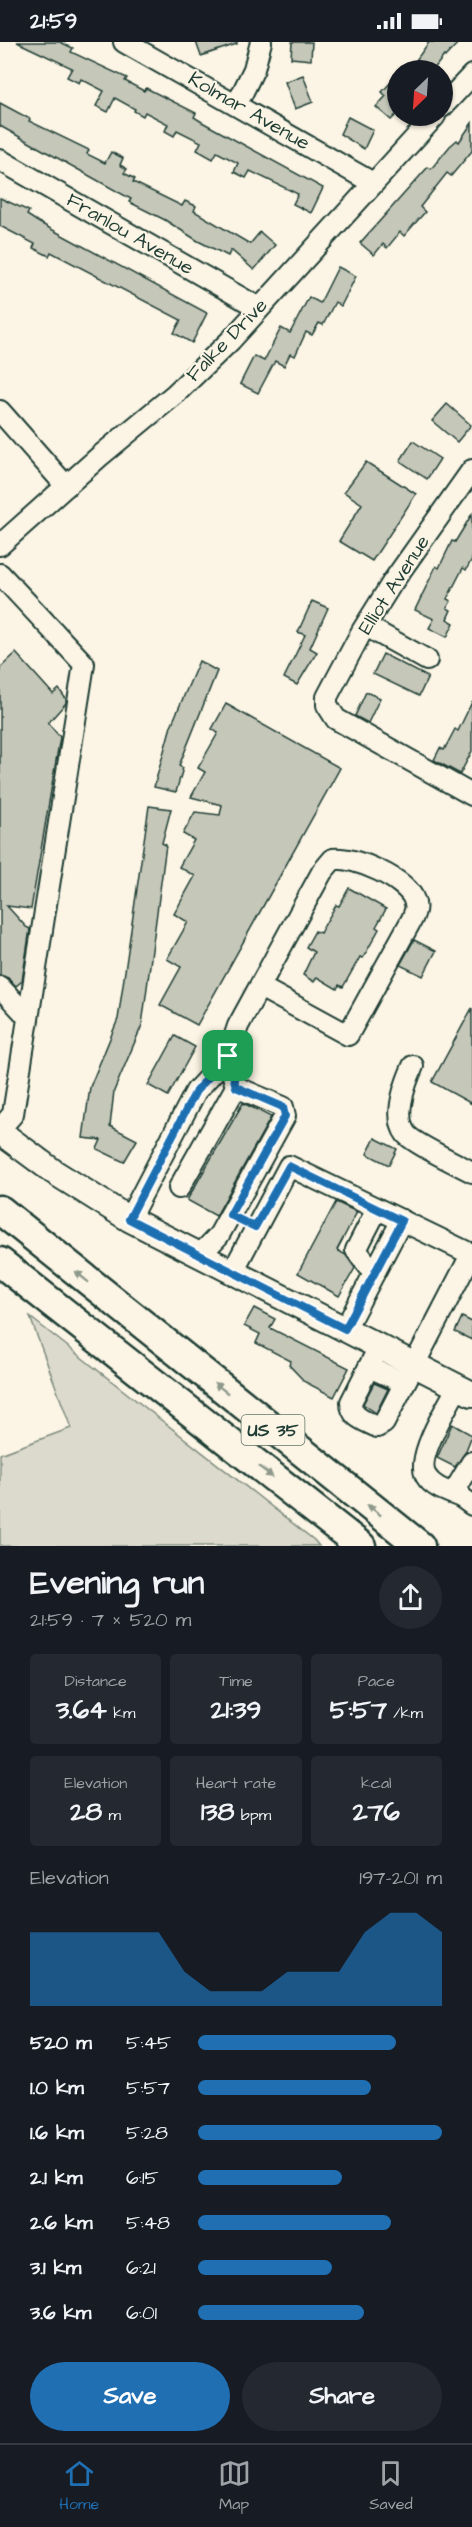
<!DOCTYPE html>
<meta charset="utf-8">
<style>
body{margin:0;font-family:"Architects Daughter",sans-serif;background:#242831;color:#f1f3f6;height:100vh;display:flex;flex-direction:column;font-size:22px;white-space:nowrap}
*{box-sizing:border-box;margin:0}
p{font-size:20px;color:#9ea1a6}
.icon{flex:none;width:33px;height:33px;fill:none;stroke:currentColor;stroke-width:2;stroke-linecap:round;stroke-linejoin:round}
.map{position:relative;height:1504px;overflow:hidden}
.sheet{display:flex;flex-direction:column;background:#171b24;flex:1}
.sheet>*{flex:none}
.needle{width:39px;rotate:205deg}
.controls{position:absolute;left:387px;top:18px;display:grid;gap:12px}
.controls a{display:grid;place-items:center;width:66px;height:66px;border-radius:50%;background:#171b24;box-shadow:0 2px 4px #0004;font-size:30px}
.pin{position:absolute;display:grid;place-items:center;width:51px;height:51px;color:#fff;margin:-26px;border-radius:12px;box-shadow:0 3px 9px #0006}
.round{display:grid;place-items:center;flex:none;width:63px;height:63px;border-radius:32px;background:#242831}
.overview{display:flex;align-items:center;justify-content:space-between;height:102px;padding:0 30px}
h1{font-size:33px;font-weight:700;line-height:45px}
.figures{display:grid;grid-template-columns:repeat(3,1fr);gap:9px;height:102px;padding:6px 30px}
.figures div{display:grid;align-content:center;border-radius:6px;background:#242831;text-align:center}
.figures b{font-size:26px;font-weight:700}
.figures small{font-size:16px;font-weight:400}
.figures p{font-size:16px}
.chart{height:168px;padding:12px 30px}
.chart p{display:flex;justify-content:space-between}
.chart svg{width:100%;height:108px;margin-top:6px;fill:#1f6fb2;opacity:.7}
.primary-button{display:flex;gap:12px;margin-top:auto;padding:12px 30px}
.primary-button a{flex:1;height:69px;border-radius:36px;background:#1f6fb2;color:#fff;font-size:24px;font-weight:700;line-height:69px;text-align:center}
.primary-button a+a{background:#242831;color:#f1f3f6}
ul{padding:0 30px;list-style:none;font-size:20px}
li{display:grid;grid-template-columns:96px 72px 1fr;align-items:center;height:45px}
li i{height:15px;border-radius:8px;background:#1f6fb2}
.status{display:flex;justify-content:space-between;align-items:center;height:42px;padding:0 30px;background:#171b24;direction:ltr}
.status svg{height:16px;fill:currentColor}
.menu{display:flex;justify-content:space-around;align-items:center;height:84px;border-top:2px solid #363941;background:#171b24;font-size:16px;color:#9ea1a6}
.menu a{display:grid;justify-items:center;gap:3px}
.menu .on{color:#1f6fb2}
.map>svg:first-child{display:block}
.green{fill:#dcdacc;stroke:#7e8c80;stroke-width:1.5}
.building{fill:#c5c7b9;stroke:#1f3d34;stroke-width:1.5}
.lines{fill:none;stroke-linecap:round;stroke-linejoin:round}
.minor-casing{stroke:#1f3d34;stroke-width:24}
.major-casing{stroke:#1f3d34;stroke-width:28}
.highway-casing{stroke:#1f3d34;stroke-width:33}
.minor{stroke:#fcf5e5;stroke-width:20}
.major{stroke:#fcf5e5;stroke-width:24}
.highway{stroke:#fcf5e5;stroke-width:28}
.oneway{fill:#8e998c}
.route-casing{stroke:#fff;stroke-width:12}
.route{stroke:#1f6fb2;stroke-width:8}
.labels{text-anchor:middle;dominant-baseline:central;stroke-width:4.5;stroke-linejoin:round;paint-order:stroke}
.shield{fill:#fcf5e5;stroke:#617469;stroke-width:1.5}
.shield-label{font-size:18px;font-weight:bold;fill:#1f3d34}
.street-label{font-size:20px;fill:#1f3d34;stroke:#fcf5e5}
</style>
<div class="status"><b>21:59</b><svg viewBox="0 0 49 12"><path d="M0 12V9h3v3zM5 12V6h3v6zM10 12V3h3v9zM15 12V0h3v12zM26 1h20v11H26zM47 4h2v5h-2z"/></svg></div>
<div class="map">
<svg width="472" height="1504" viewBox="0 0 472 1504">
<rect width="100%" height="100%" fill="#fcf5e5"/>
<filter id="ink" filterUnits="userSpaceOnUse"><feTurbulence type="fractalNoise" baseFrequency=".0167" numOctaves="2"/><feDisplacementMap in="SourceGraphic" scale="12" xChannelSelector="R" yChannelSelector="G"/><feConvolveMatrix kernelMatrix="1 2 1 2 8 2 1 2 1" color-interpolation-filters="sRGB"/></filter>
<g filter="url(#ink)">
<polygon class="green" points="30,1275 314,1498 319,1504 0,1504 0,1412 71,1386"/>
<g class="building">
<polygon points="17,0 60,0 73,6 71,10 127,36 125,39 144,49 146,46 196,71 194,75 202,80 323,146 311,171 293,162 298,152 250,129 246,136 234,130 238,121 217,110 213,117 197,108 201,100 177,88 174,94 165,89 168,82 145,70 143,74 134,69 135,67 115,56 108,70 96,64 104,49 81,37 79,41 67,35 72,26"/>
<polygon points="196,0 237,0 237,2 201,14"/>
<polygon points="292,0 312,0 311,18 291,16"/>
<polygon points="429,0 459,0 445,15 444,14 433,28 409,28"/>
<polygon points="303,33 313,60 295,67 285,40"/>
<polygon points="391,40 395,44 398,41 398,71 391,78 376,65 386,54 382,50"/>
<polygon points="0,61 30,77 29,79 89,108 87,112 105,121 111,110 123,116 120,123 127,127 124,131 135,137 133,140 182,164 185,159 196,164 194,169 250,202 260,190 275,203 254,228 231,208 228,214 198,199 165,178 129,160 131,157 0,84"/>
<polygon points="348,75 373,88 364,107 340,92"/>
<polygon points="472,81 472,109 451,134 447,131 420,165 425,170 404,194 400,190 387,206 383,202 374,213 360,201 428,125 431,127 450,104 457,98 459,100"/>
<polygon points="0,156 29,169 27,173 38,180 207,271 192,301 174,291 181,278 51,210 49,214 33,206 35,202 0,184"/>
<polygon points="338,225 356,234 341,264 335,260 323,283 319,281 312,293 306,290 295,314 290,312 284,324 275,319 258,351 240,342 254,314 264,319 281,286 290,291 309,255 320,261"/>
<polygon points="447,362 471,383 457,400 432,379"/>
<polygon points="413,399 440,417 427,437 400,419"/>
<polygon points="366,420 416,452 372,519 339,499 362,462 344,450"/>
<polygon points="472,472 472,517 466,528 463,526 447,557 451,559 447,566 451,568 447,577 454,581 447,595 429,586 434,577 415,568 436,524 439,526 452,499 455,500"/>
<polygon points="312,559 328,566 310,606 317,610 297,643 284,636 305,593 298,590"/>
<polygon points="16,611 53,652 59,647 66,657 66,661 48,681 60,695 31,867 7,864 26,885 30,887 22,939 16,944 8,936 0,933 0,626"/>
<polygon points="383,612 428,635 419,654 373,632"/>
<polygon points="199,619 217,629 179,724 183,726 176,750 154,745 171,684"/>
<polygon points="366,650 380,656 368,681 355,674"/>
<polygon points="472,660 472,709 460,732 434,718 440,706 444,708 455,687 458,689"/>
<polygon points="226,662 340,726 197,983 160,963 181,925 167,917 188,880 174,872 195,834 179,825 194,798 183,792 195,770 220,773 222,763 191,755 205,730 198,726 218,691 212,687"/>
<polygon points="149,764 171,767 162,801 166,803 142,983 114,1049 110,1084 137,1098 124,1120 97,1107 101,1098 83,1096 90,1045 118,977"/>
<polygon points="349,846 386,867 376,885 379,887 363,916 360,915 343,945 339,943 337,947 317,935 314,940 303,933 314,910 306,905 315,889 320,891 336,863 339,864"/>
<polygon points="414,898 436,909 423,934 400,923"/>
<polygon points="472,966 472,1062 432,1040"/>
<polygon points="175,994 195,1005 168,1054 148,1043"/>
<polygon points="243,1061 271,1075 216,1174 187,1158"/>
<polygon points="375,1096 397,1107 389,1123 367,1112"/>
<polygon points="336,1160 357,1170 337,1208 346,1213 355,1226 339,1254 298,1231"/>
<polygon points="254,1266 275,1277 270,1286 349,1326 334,1355 305,1340 289,1323 291,1319 256,1301 260,1292 244,1284"/>
<polygon points="462,1275 472,1280 472,1298 455,1290"/>
<polygon points="374,1341 388,1347 376,1371 363,1362"/>
<polygon points="452,1382 472,1393 465,1411 455,1425 437,1416"/>
</g>
<g class="lines">
<defs>
<g id="minor">
<polyline points="124,0 373,141"/>
<polyline points="237,62 254,27 261,0"/>
<polyline points="442,65 472,33"/>
<polyline points="0,118 259,266"/>
<polyline points="0,369 66,444"/>
<polyline points="472,428 392,541 362,589 327,655 327,663 336,677 472,753"/>
<polyline points="0,503 100,414 175,352 231,298 435,74"/>
<polyline points="0,532 84,622 13,1072 0,1087"/>
<polyline points="366,584 427,618"/>
<polyline points="0,945 28,975"/>
<path d="M 413,1024 C 405,1042 393,1075 406,1092 C 413,1101 459,1123 472,1130"/>
<polyline points="179,1146 236,1045"/>
<polyline points="129,1177 196,1049 228,1014"/>
<path d="M 200,1213 L 219,1193 L 285,1074 L 283,1065 L 236,1045 L 228,1014 L 238,984 L 322,830 L 333,817 C 354,814 407,837 414,858 C 417,865 415,870 412,877 L 348,993 L 260,945"/>
<polyline points="233,1229 289,1124 471,1212"/>
<polyline points="374,1231 356,1208 377,1167"/>
<polyline points="345,1287 402,1178"/>
<path d="M 379,1305 L 351,1360 C 351,1376 364,1378 377,1385 L 384,1381 L 472,1211"/>
<polyline points="369,1325 404,1341"/>
<path d="M 458,1345 C 448,1363 415,1416 426,1434 C 433,1446 449,1450 461,1455"/>
<polyline points="472,1420 457,1445 461,1455 472,1463"/>
</g>
<polyline id="major" points="0,1090 54,1130 129,1177 472,1352"/>
<g id="highway">
<polyline points="0,1168 420,1504"/>
<polyline points="0,1220 361,1504"/>
</g>
</defs>
<use href="#minor" class="minor-casing"/>
<use href="#major" class="major-casing"/>
<use href="#highway" class="highway-casing"/>
<use href="#minor" class="minor"/>
<use href="#major" class="major"/>
<use href="#highway" class="highway"/>
</g>
<defs><path id="oneway-solid" d="M-6-.8H1V-3.2L6.5 0L1 3.2V.8H-6Z" transform="scale(1.5)"/></defs>
<g class="oneway">
<use href="#oneway-solid" transform="translate(82 1235) rotate(-141)"/>
<use href="#oneway-solid" transform="translate(221 1346) rotate(-142)"/>
<use href="#oneway-solid" transform="translate(266 1430) rotate(38)"/>
<use href="#oneway-solid" transform="translate(374 1468) rotate(-142)"/>
</g>
</g>
<g class="lines" filter="url(#ink)">
<defs>
<polygon id="route" points="228,1014 236,1045 283,1065 285,1074 230,1173 255,1185 289,1124 402,1179 345,1287 129,1177 196,1049"/>
</defs>
<use href="#route" class="route-casing"/>
<use href="#route" class="route"/>
</g>
<g class="labels">
<rect class="shield" x="241.5" y="1373" width="63" height="30" rx="4.5"/>
<g class="shield-label">
<text x="273" y="1388">US 35</text>
</g>
<g class="street-label">
<text transform="translate(249 69) rotate(30)">Kolmar Avenue</text>
<text transform="translate(130 192) rotate(30)">Franlou Avenue</text>
<text transform="translate(227 298) rotate(-46)">Falke Drive</text>
<text transform="translate(394 543) rotate(-57)">Elliot Avenue</text>
</g>
</g>
</svg>
<div class="controls">
<a><svg class="needle" viewBox="-14 -14 28 28"><path d="M0-13l5 13h-10z" fill="#e53935"/><path d="M0 13l5-13h-10z" fill="#9ea1a6"/></svg></a>
</div>
<div class="pin" style="left:228px;top:1014px;background:#1e9e55"><svg class="icon" aria-label="arrive" viewBox="0 0 24 24"><path d="M6 21V4h12l-3 4 3 4H6"/></svg></div>
</div>
<section class="sheet">
<div class="overview"><div><h1>Evening run</h1><p>21:59 · 7 × 520 m</p></div><a class="round"><svg class="icon" aria-label="share" viewBox="0 0 24 24"><path d="M12 15V3M7 8l5-5 5 5M5 13v7h14v-7"/></svg></a></div>
<div class="figures">
<div><p>Distance</p><b>3.64<small> km</small></b></div>
<div><p>Time</p><b>21:39</b></div>
<div><p>Pace</p><b>5:57<small> /km</small></b></div>
</div>
<div class="figures">
<div><p>Elevation</p><b>28<small> m</small></b></div>
<div><p>Heart rate</p><b>138<small> bpm</small></b></div>
<div><p>kcal</p><b>276</b></div>
</div>
<div class="chart"><p><span>Elevation</span>197–201 m</p>
<svg viewBox="0 0 160 44" preserveAspectRatio="none"><path d="M0 44V14L10 14L20 14L30 14L40 14L50 14L60 30L70 38L80 38L90 38L100 30L110 30L120 30L130 14L140 6L150 6L160 14V44z"/></svg>
</div>
<ul>
<li><b>520 m</b>5:45<i style="width:81%"></i></li>
<li><b>1.0 km</b>5:57<i style="width:71%"></i></li>
<li><b>1.6 km</b>5:28<i style="width:100%"></i></li>
<li><b>2.1 km</b>6:15<i style="width:59%"></i></li>
<li><b>2.6 km</b>5:48<i style="width:79%"></i></li>
<li><b>3.1 km</b>6:21<i style="width:55%"></i></li>
<li><b>3.6 km</b>6:01<i style="width:68%"></i></li>
</ul>
<div class="primary-button"><a>Save</a><a>Share</a></div>
</section>
<nav class="menu">
<a class="on"><svg class="icon" aria-label="home" viewBox="0 0 24 24"><path d="M3 11l9-7 9 7M6 9v11h12V9"/></svg>Home</a>
<a><svg class="icon" aria-label="map" viewBox="0 0 24 24"><path d="M3 6l6-2 6 2 6-2v14l-6 2-6-2-6 2zM9 4v14M15 6v14"/></svg>Map</a>
<a><svg class="icon" aria-label="saved" viewBox="0 0 24 24"><path d="M7 4h10v16l-5-4-5 4z"/></svg>Saved</a>
</nav>
